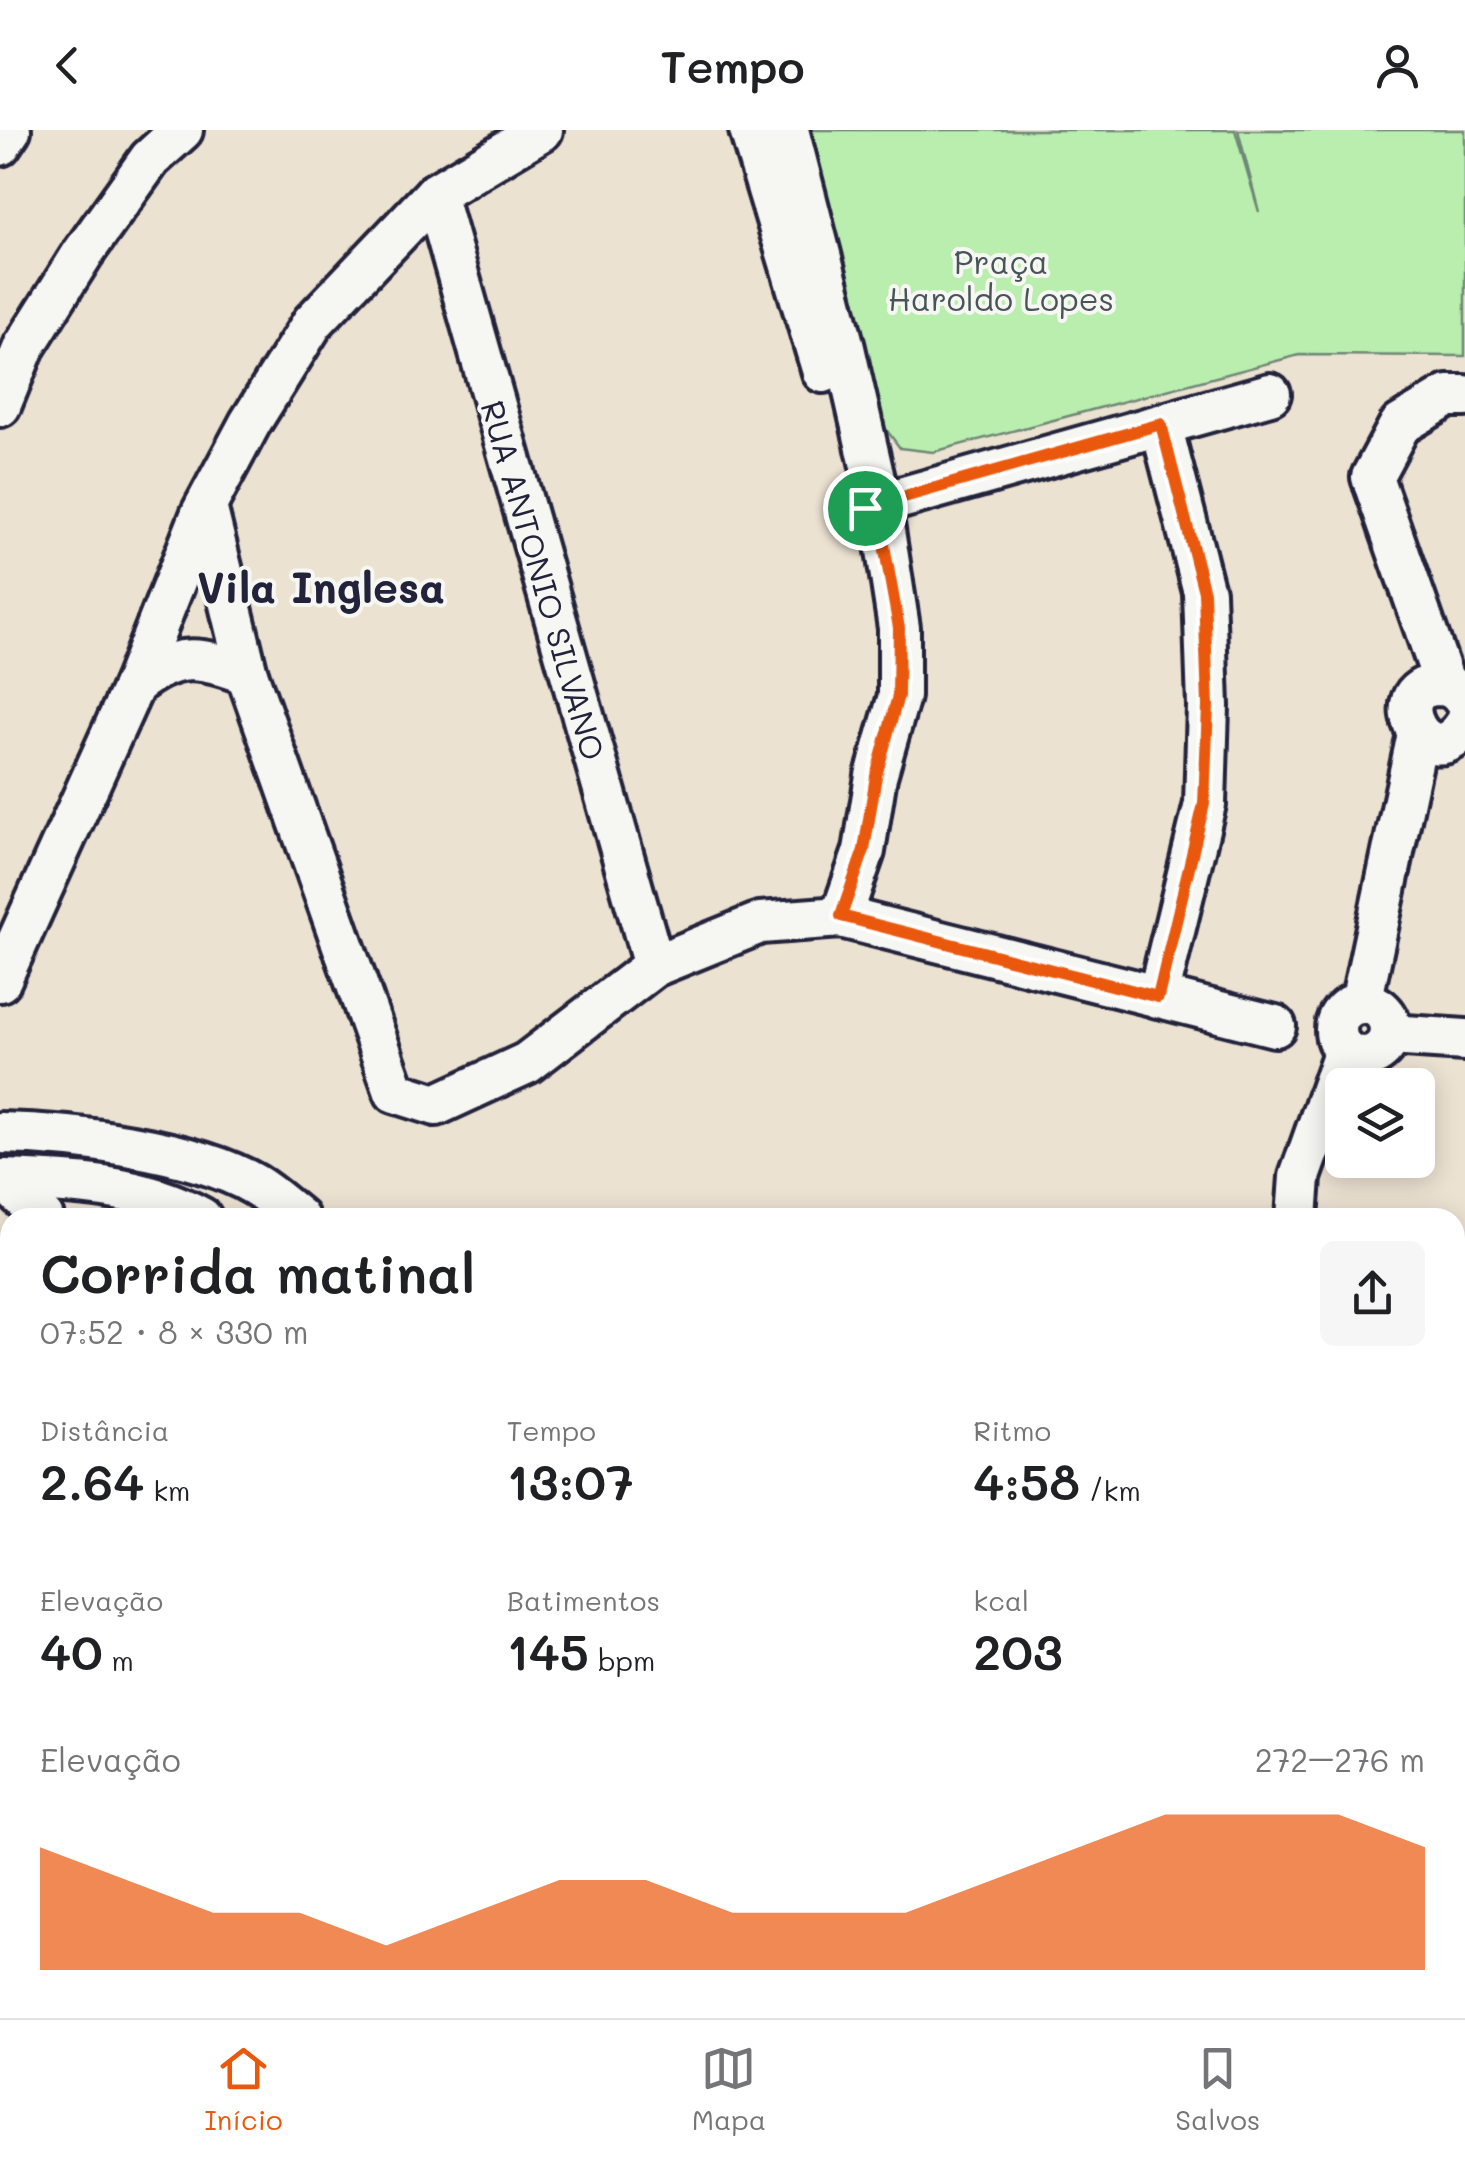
<!DOCTYPE html>
<html lang="pt">
<meta charset="utf-8">
<style>
body{margin:0;font-family:Mali,sans-serif;background:#f6f6f6;color:#202124;height:100vh;display:flex;flex-direction:column;font-size:38px;white-space:nowrap}
*{box-sizing:border-box;margin:0}
p{font-size:32px;color:#757577}
.icon{flex:none;width:55px;height:55px;fill:none;stroke:currentColor;stroke-width:2;stroke-linecap:round;stroke-linejoin:round}
.map{position:relative;flex:1;overflow:hidden}
.sheet{position:absolute;left:0px;top:1078px;width:1465px;height:812px;display:flex;flex-direction:column;background:#fff;border-radius:30px 30px 0 0;box-shadow:0 5px 25px #0003}
.sheet>*{flex:none}
.buttons{position:absolute;left:1325px;top:938px;display:grid;gap:20px}
.buttons a{display:grid;place-items:center;width:110px;height:110px;border-radius:15px;background:#fff;box-shadow:0 5px 25px #0003;font-size:50px}
.pin{position:absolute;display:grid;place-items:center;width:85px;height:85px;color:#fff;margin:-42px;border:5px solid #fff;border-radius:50%;box-shadow:0 2px 10px #0007}
.round{display:grid;place-items:center;flex:none;width:105px;height:105px;border-radius:15px;background:#f6f6f6}
.head{display:flex;align-items:center;justify-content:space-between;height:170px;padding:0 40px}
h1{font-size:55px;font-weight:600;line-height:75px}
.metrics{display:grid;grid-template-columns:repeat(3,1fr);gap:15px;height:170px;padding:10px 40px}
.metrics div{display:grid;align-content:center}
.metrics b{font-size:50px;font-weight:600}
.metrics small{font-size:28px;font-weight:400}
.metrics p{font-size:28px}
.chart{height:280px;padding:20px 40px}
.chart p{display:flex;justify-content:space-between}
.chart svg{width:100%;height:180px;margin-top:10px;fill:#ea580c;opacity:.7}
header{display:flex;justify-content:space-between;align-items:center;height:130px;padding:0 40px;background:#fff;font-size:45px;font-weight:600}
.dock{display:flex;justify-content:space-around;align-items:center;height:140px;border-top:2px solid #e0e0e0;background:#fff;font-size:28px;color:#757577}
.dock a{display:grid;justify-items:center;gap:5px}
.dock .selected{color:#ea580c}
.map>svg:first-child{display:block}
.green{fill:#baeeaf;stroke:#6e8875;stroke-width:2.5}
.lines{fill:none;stroke-linecap:round;stroke-linejoin:round}
.minor-casing{stroke:#22223b;stroke-width:48}
.minor{stroke:#f6f6f2;stroke-width:40}
.route-casing{stroke:#fff;stroke-width:20}
.route{stroke:#ea580c;stroke-width:12}
.labels{text-anchor:middle;dominant-baseline:central;stroke-width:8;stroke-linejoin:round;paint-order:stroke}
.park-label{font-size:32px;fill:#485558;stroke:#f6f6f2}
.street-label{font-size:32px;fill:#22223b;stroke:#f6f6f2}
.district-label{font-size:42px;font-weight:bold;fill:#22223b;stroke:#f6f6f2}
</style>
<header><svg class="icon" aria-label="back" viewBox="0 0 24 24"><path d="M15 5l-7 7 7 7"/></svg>Tempo<svg class="icon" aria-label="person" viewBox="0 0 24 24"><circle cx="12" cy="8" r="4"/><path d="M4 21q1-7 8-7t8 7"/></svg></header>
<div class="map">
<svg width="1465" height="1888" viewBox="0 0 1465 1888">
<rect width="100%" height="100%" fill="#ece2d2"/>
<filter id="ink" filterUnits="userSpaceOnUse"><feTurbulence type="fractalNoise" baseFrequency=".01" numOctaves="2"/><feDisplacementMap in="SourceGraphic" scale="20" xChannelSelector="R" yChannelSelector="G"/><feConvolveMatrix kernelMatrix="1 2 1 2 8 2 1 2 1" color-interpolation-filters="sRGB"/></filter>
<g filter="url(#ink)">
<g class="green">
<polygon points="804,0 1235,0 1259,82 1238,0 1465,0 1465,226 1299,225 933,322 900,318 882,294"/>
<polygon points="1455,1541 1465,1541 1465,1888 1199,1888 1200,1880 1455,1880"/>
<polygon points="262,1880 740,1880 739,1888 257,1888"/>
</g>
<g class="lines">
<defs>
<g id="minor">
<polyline points="750,0 823,242"/>
<polyline points="788,0 844,218 880,375 899,498 899,566 876,646 864,721 841,787"/>
<polyline points="0,15 10,0"/>
<polyline points="435,64 654,836"/>
<polyline points="0,276 24,217 83,123 150,29 182,0"/>
<polyline points="206,376 247,544 395,962 436,975 527,933 654,836 760,793 841,787 1275,896"/>
<polyline points="865,378 1270,264"/>
<path d="M 134,555 C 175,522 200,526 247,544"/>
<polyline points="1445,555 1372,347 1400,295 1448,266 1465,266"/>
<path d="M 1465,571 C 1459,561 1451,555 1438,555 C 1379,557 1428,653 1465,595"/>
<polyline points="0,851 134,555 202,383 250,293 313,192 435,64 542,0"/>
<polyline points="1158,867 1205,674 1208,576 1204,462 1161,295"/>
<polyline points="1361,873 1418,604"/>
<circle cx="1363" cy="900" r="27"/>
<polyline points="1390,905 1465,910"/>
<path d="M 0,1003 C 71,1004 194,1019 255,1055 C 270,1064 284,1077 298,1088"/>
<path d="M 0,1050 C 69,1052 140,1054 201,1088"/>
<polyline points="5,1050 43,1088"/>
<polyline points="1297,1088 1300,1047 1345,920"/>
<polyline points="0,1374 10,1376"/>
<polyline points="1455,1522 1465,1523"/>
<polyline points="0,1687 10,1689"/>
<polyline points="224,1888 227,1880"/>
</g>
</defs>
<use href="#minor" class="minor-casing"/>
<use href="#minor" class="minor"/>
</g>
</g>
<g class="lines" filter="url(#ink)">
<defs>
<polygon id="route" points="1161,294 1204,462 1208,576 1204,674 1158,867 841,786 864,720 876,646 898,566 899,498 884,415 865,378"/>
</defs>
<use href="#route" class="route-casing"/>
<use href="#route" class="route"/>
</g>
<g class="labels">
<g class="park-label">
<text x="1001" y="131">Praça<tspan x="1001" dy="37">Haroldo Lopes</tspan></text>
</g>
<g class="street-label">
<text transform="translate(544 450) rotate(74)">RUA ANTONIO SILVANO</text>
</g>
<g class="district-label">
<text x="321" y="456">Vila Inglesa</text>
</g>
</g>
</svg>
<div class="buttons">
<a><svg class="icon" aria-label="layers" viewBox="0 0 24 24"><path d="M12 4l9 5-9 5-9-5zM3 14l9 5 9-5"/></svg></a>
</div>
<div class="pin" style="left:865px;top:378px;background:#1e9e55"><svg class="icon" aria-label="arrive" viewBox="0 0 24 24"><path d="M6 21V4h12l-3 4 3 4H6"/></svg></div>
<section class="sheet">
<div class="head"><div><h1>Corrida matinal</h1><p>07:52 · 8 × 330 m</p></div><a class="round"><svg class="icon" aria-label="share" viewBox="0 0 24 24"><path d="M12 15V3M7 8l5-5 5 5M5 13v7h14v-7"/></svg></a></div>
<div class="metrics">
<div><p>Distância</p><b>2.64<small> km</small></b></div>
<div><p>Tempo</p><b>13:07</b></div>
<div><p>Ritmo</p><b>4:58<small> /km</small></b></div>
</div>
<div class="metrics">
<div><p>Elevação</p><b>40<small> m</small></b></div>
<div><p>Batimentos</p><b>145<small> bpm</small></b></div>
<div><p>kcal</p><b>203</b></div>
</div>
<div class="chart"><p><span>Elevação</span>272–276 m</p>
<svg viewBox="0 0 160 44" preserveAspectRatio="none"><path d="M0 44V14L10 22L20 30L30 30L40 38L50 30L60 22L70 22L80 30L90 30L100 30L110 22L120 14L130 6L140 6L150 6L160 14V44z"/></svg>
</div>
</section>
</div>
<nav class="dock">
<a class="selected"><svg class="icon" aria-label="home" viewBox="0 0 24 24"><path d="M3 11l9-7 9 7M6 9v11h12V9"/></svg>Início</a>
<a><svg class="icon" aria-label="map" viewBox="0 0 24 24"><path d="M3 6l6-2 6 2 6-2v14l-6 2-6-2-6 2zM9 4v14M15 6v14"/></svg>Mapa</a>
<a><svg class="icon" aria-label="saved" viewBox="0 0 24 24"><path d="M7 4h10v16l-5-4-5 4z"/></svg>Salvos</a>
</nav>
